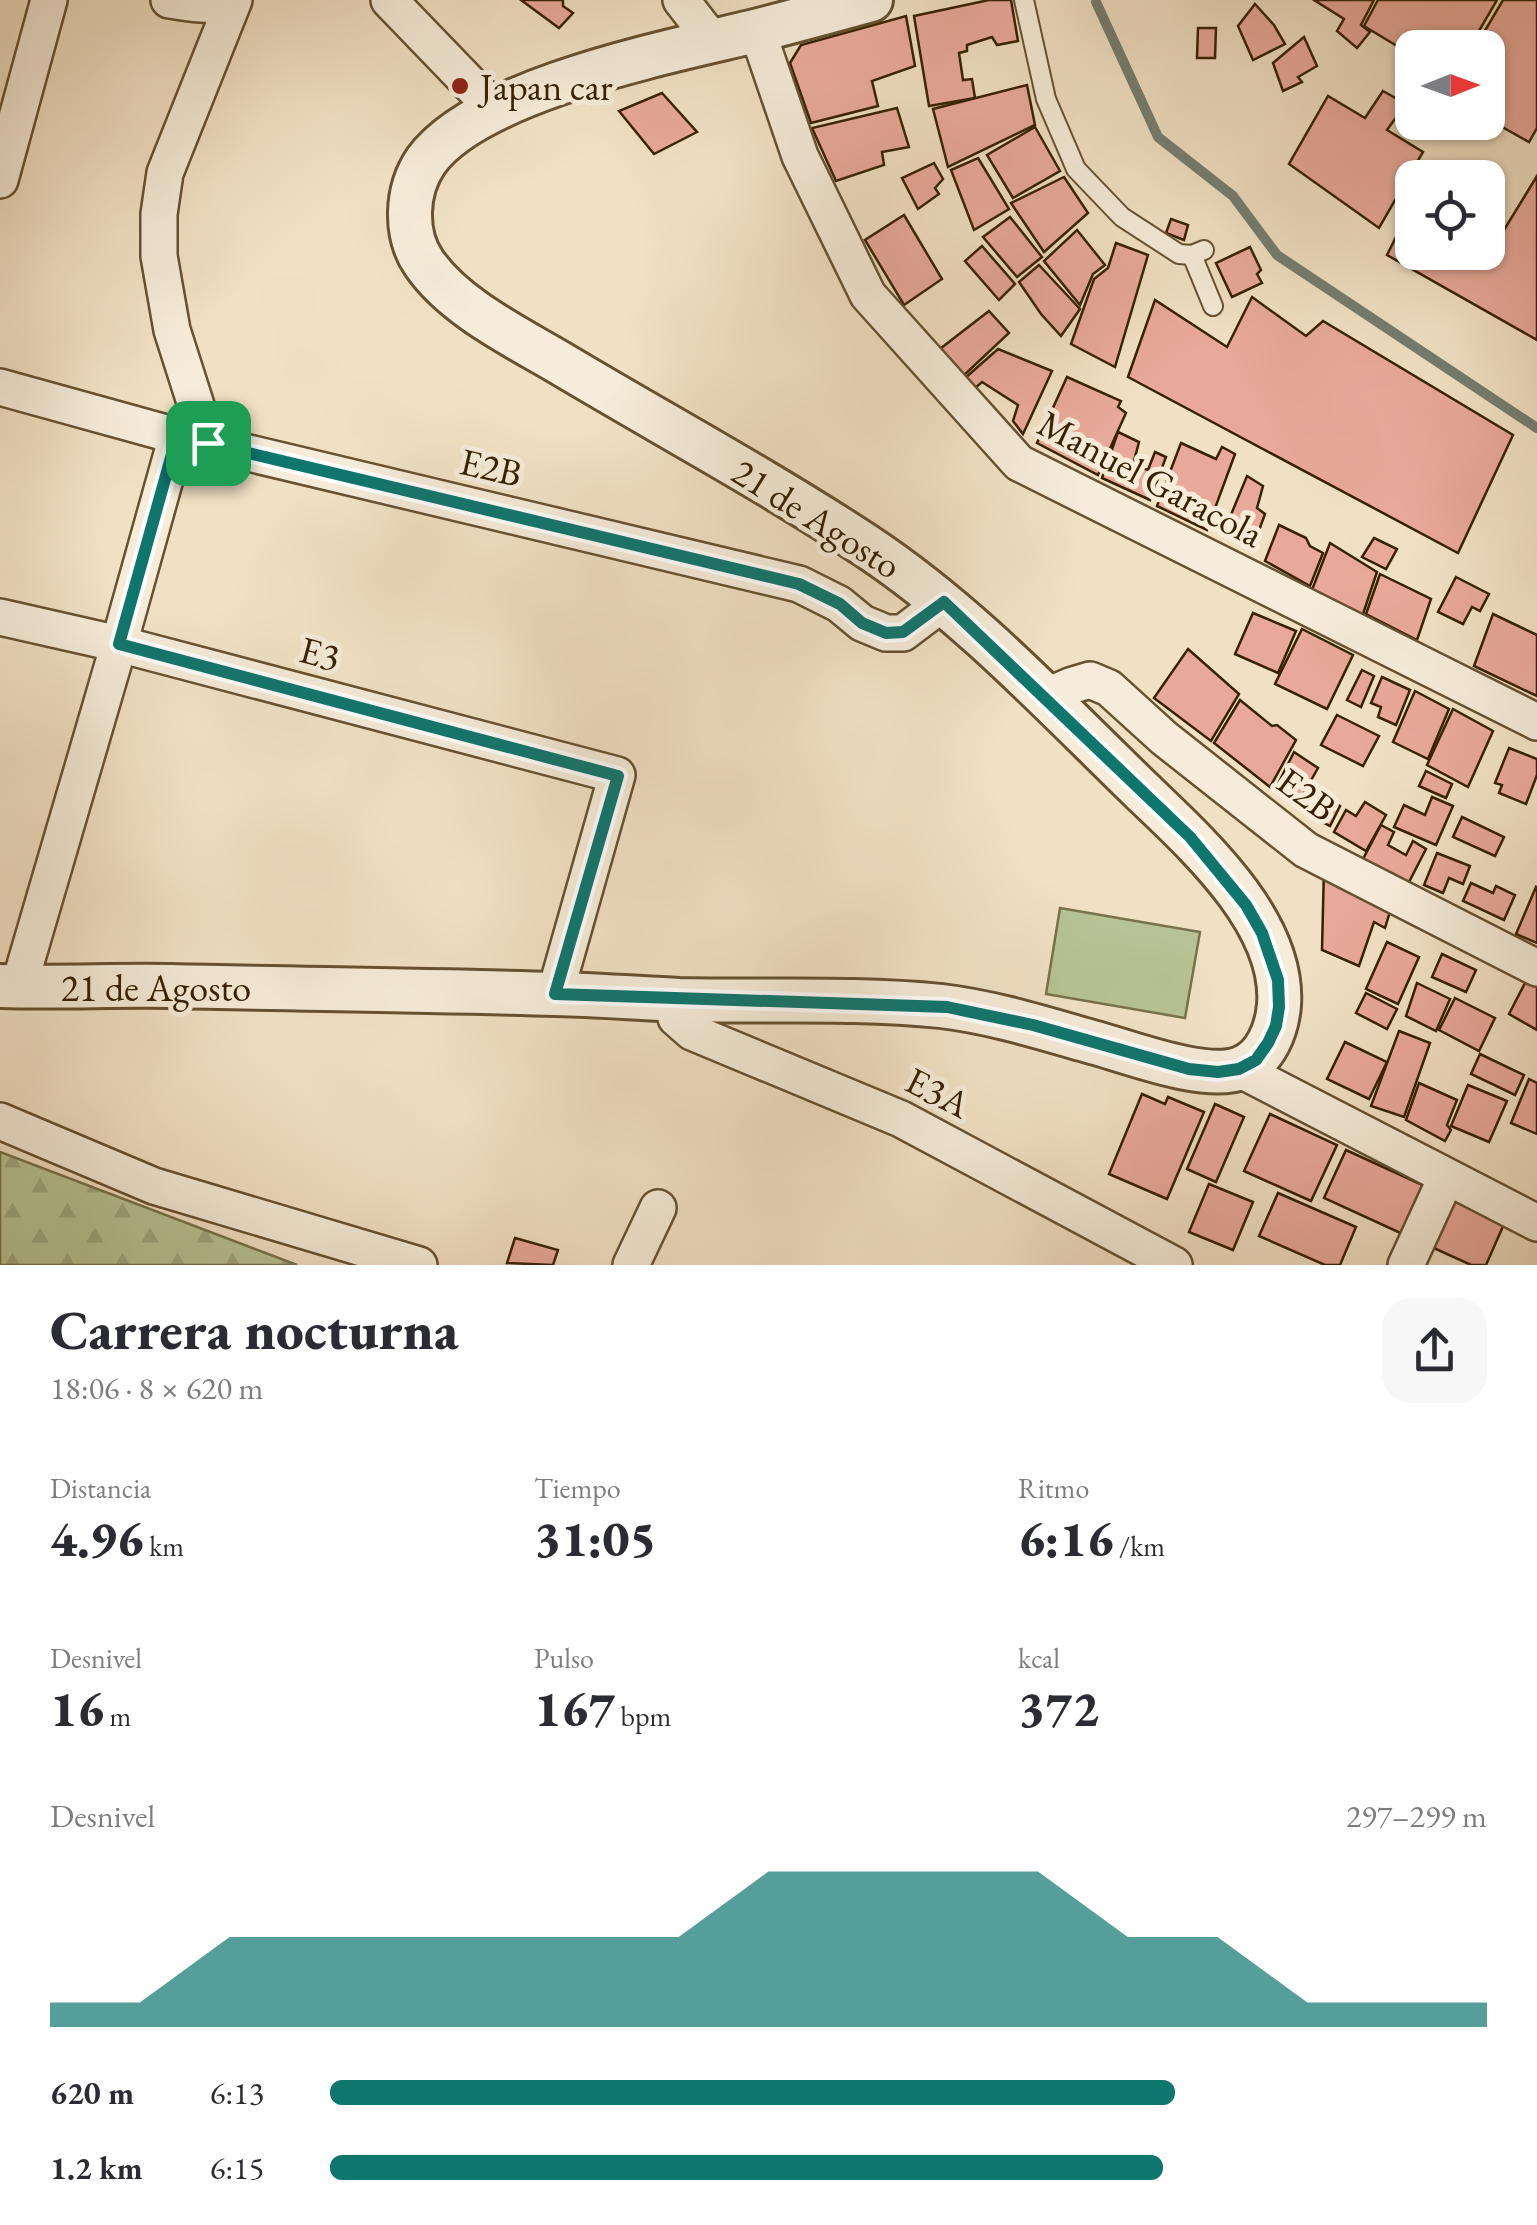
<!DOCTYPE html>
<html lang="es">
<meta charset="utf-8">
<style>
body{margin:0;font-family:"EB Garamond",serif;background:#f7f7f7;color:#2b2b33;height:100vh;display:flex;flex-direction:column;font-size:38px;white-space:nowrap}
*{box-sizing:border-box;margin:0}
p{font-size:32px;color:#7c7c81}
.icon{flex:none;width:55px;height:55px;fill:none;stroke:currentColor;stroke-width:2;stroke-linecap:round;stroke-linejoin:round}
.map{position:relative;height:1265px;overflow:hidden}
.sheet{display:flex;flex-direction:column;background:#fff;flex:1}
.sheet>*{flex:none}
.needle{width:65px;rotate:89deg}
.tools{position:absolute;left:1395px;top:30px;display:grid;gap:20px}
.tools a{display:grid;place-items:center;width:110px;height:110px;border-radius:20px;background:#fff;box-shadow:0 2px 8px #0004;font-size:50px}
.pin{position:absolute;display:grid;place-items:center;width:85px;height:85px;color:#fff;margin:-42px;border-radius:20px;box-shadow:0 5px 15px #0006}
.round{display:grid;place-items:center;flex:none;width:105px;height:105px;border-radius:30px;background:#f7f7f7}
.summary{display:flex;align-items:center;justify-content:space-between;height:170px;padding:0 50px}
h1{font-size:55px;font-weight:800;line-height:75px}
.figures{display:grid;grid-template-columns:repeat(3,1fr);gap:15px;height:170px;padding:10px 50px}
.figures div{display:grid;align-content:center}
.figures b{font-size:50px;font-weight:800}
.figures small{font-size:28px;font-weight:400}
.figures p{font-size:28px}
.chart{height:280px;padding:20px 50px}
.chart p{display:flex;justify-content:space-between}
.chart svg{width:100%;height:180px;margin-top:10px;fill:#0f766e;opacity:.7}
ul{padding:0 50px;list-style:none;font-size:32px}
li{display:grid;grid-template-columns:160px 120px 1fr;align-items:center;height:75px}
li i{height:25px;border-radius:12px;background:#0f766e}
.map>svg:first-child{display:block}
.forest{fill:url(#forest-firs);stroke:#77724b;stroke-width:2.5}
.pitch{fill:#b7c396;stroke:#77724b;stroke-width:2.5}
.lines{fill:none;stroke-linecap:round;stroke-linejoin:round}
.stream{stroke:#747e70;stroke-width:10}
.building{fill:#e9a99a;stroke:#372100;stroke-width:2.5}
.service-casing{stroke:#665131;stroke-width:22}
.minor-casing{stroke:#665131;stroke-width:40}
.tertiary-casing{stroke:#665131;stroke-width:48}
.service{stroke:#f6ecd9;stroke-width:18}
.minor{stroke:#f6ecd9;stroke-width:35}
.tertiary{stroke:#f6ecd9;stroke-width:42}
.route-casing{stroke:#fff;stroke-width:20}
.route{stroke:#0f766e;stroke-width:12}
.poi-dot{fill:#8f2418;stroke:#f6ecd9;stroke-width:4}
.labels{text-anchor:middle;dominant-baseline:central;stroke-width:10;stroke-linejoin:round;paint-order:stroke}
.poi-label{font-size:38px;fill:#372100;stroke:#f6ecd9;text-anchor:start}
.street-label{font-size:38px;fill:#372100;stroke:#f6ecd9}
</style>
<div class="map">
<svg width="1537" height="1265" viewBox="0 0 1537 1265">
<defs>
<pattern id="forest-firs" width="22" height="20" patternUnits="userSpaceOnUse" patternTransform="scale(2.5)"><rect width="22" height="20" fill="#b7c396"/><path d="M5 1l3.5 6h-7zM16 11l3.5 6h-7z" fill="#9ea780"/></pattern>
</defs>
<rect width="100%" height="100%" fill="#f1e1c4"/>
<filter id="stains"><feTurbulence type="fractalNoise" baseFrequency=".002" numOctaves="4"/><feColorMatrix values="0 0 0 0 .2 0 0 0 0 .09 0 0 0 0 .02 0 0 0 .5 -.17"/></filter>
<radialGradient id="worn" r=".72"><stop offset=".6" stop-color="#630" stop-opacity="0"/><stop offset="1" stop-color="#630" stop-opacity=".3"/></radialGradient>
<polygon class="forest" points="0,1152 297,1265 0,1265"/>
<polygon class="pitch" points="1060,908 1200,932 1185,1018 1046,994"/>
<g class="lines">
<polyline class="stream" points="1096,2 1158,137 1233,196 1277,255 1537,428"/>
</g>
<g class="building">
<polygon points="521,0 561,0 563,1 563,6 573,13 559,28"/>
<polygon points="989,0 1011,0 1018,41 997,45 992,37 967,45 967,51 959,53 963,80 972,79 975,98 929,106 914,16"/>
<polygon points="1314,0 1374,0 1361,25 1370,32 1357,48 1337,31 1344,19"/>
<polygon points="1378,0 1497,0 1469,48 1412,48 1412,55 1364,26"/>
<polygon points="1503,0 1537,0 1537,128 1529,142 1488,119 1488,72 1497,58 1488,51 1488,48 1477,44"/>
<polygon points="1255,4 1274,25 1285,44 1253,60 1238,26"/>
<polygon points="906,16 915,66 872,81 878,106 811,123 790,63 801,45"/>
<polygon points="1198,28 1216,28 1215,58 1197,58"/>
<polygon points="1304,37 1317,66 1298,77 1302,82 1283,91 1273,63"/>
<polygon points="1027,85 1035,125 948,167 933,109"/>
<polygon points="1383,91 1406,104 1387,130 1423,152 1379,228 1289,164 1328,96 1365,118"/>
<polygon points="662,93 697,132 654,154 619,111"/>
<polygon points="897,108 909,147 882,152 884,165 836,181 812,128"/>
<polygon points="1035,127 1060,171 1013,198 987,155"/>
<polygon points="978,158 1009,209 974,230 951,170"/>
<polygon points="934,163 943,179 935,188 939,194 918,209 902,178"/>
<polygon points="1537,176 1537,340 1387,255 1408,213 1412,216 1412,252 1471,252 1485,261"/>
<polygon points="1064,177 1088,213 1044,252 1011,203"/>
<polygon points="904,215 942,279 904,305 865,240"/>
<polygon points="1010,217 1042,257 1017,277 983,237"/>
<polygon points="1171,219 1188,225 1184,240 1166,233"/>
<polygon points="1077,230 1105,265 1093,274 1080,305 1044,261"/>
<polygon points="1116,243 1148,255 1115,367 1071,344 1094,279 1108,268"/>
<polygon points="982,246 1015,284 999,300 965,261"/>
<polygon points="1250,247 1261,270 1257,274 1262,283 1232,297 1216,263"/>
<polygon points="1039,265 1080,309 1061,336 1041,314 1019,282"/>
<polygon points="1252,297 1306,336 1323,321 1513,435 1458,553 1128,377 1155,300 1227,347"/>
<polygon points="989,311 1009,333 961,378 936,352"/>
<polygon points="998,349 1052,371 1023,434 1013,421 1018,405 982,382 973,390 964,379"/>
<polygon points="1067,377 1121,401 1118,407 1126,413 1098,475 1037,443"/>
<polygon points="1118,432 1139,442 1133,465 1148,470 1155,452 1166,457 1150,500 1102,478"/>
<polygon points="1181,443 1216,459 1222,447 1235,454 1207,530 1157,506"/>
<polygon points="1247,476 1263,486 1257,508 1265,514 1253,547 1223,534"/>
<polygon points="1279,525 1306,538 1310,546 1323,553 1310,586 1265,561"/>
<polygon points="1374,538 1397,549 1386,569 1362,557"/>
<polygon points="1330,543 1377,572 1361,620 1312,590"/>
<polygon points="1380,574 1431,599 1417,640 1366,614"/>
<polygon points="1456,577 1489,594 1480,611 1472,607 1463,624 1438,612"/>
<polygon points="1253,613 1296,631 1278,673 1235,654"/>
<polygon points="1493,614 1537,635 1537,696 1474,666"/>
<polygon points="1302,629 1353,655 1327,709 1275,684"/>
<polygon points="1188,649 1239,694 1211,741 1154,698"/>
<polygon points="1362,670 1374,676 1361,707 1347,700"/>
<polygon points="1382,677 1410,690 1396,725 1378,717 1381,707 1371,703"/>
<polygon points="1415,691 1449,709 1428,759 1393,742"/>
<polygon points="1240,700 1272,726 1277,725 1296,740 1270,787 1214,743"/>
<polygon points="1453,709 1493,731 1468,787 1427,765"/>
<polygon points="1337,715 1379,736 1363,766 1321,745"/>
<polygon points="1509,748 1537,759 1537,775 1526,804 1499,793 1502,785 1495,783"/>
<polygon points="1294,752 1318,768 1297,805 1276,788"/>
<polygon points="1426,771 1452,784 1446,798 1419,786"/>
<polygon points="1323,797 1340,806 1330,826 1313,817"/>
<polygon points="1432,797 1453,806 1436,845 1394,827 1404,805 1425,815"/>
<polygon points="1365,802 1386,815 1366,851 1334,832 1346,810 1356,816"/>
<polygon points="1462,817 1504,837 1495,856 1453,837"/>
<polygon points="1381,825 1394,832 1388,845 1406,855 1413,841 1426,849 1409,882 1363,859"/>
<polygon points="1437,853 1470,866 1463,884 1449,878 1443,893 1424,885"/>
<polygon points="1324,867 1392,905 1385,928 1374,922 1359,966 1322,950"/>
<polygon points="1471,883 1493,893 1496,886 1515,895 1504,920 1463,901"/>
<polygon points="1536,887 1537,888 1537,943 1516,934"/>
<polygon points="1387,942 1419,957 1398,1004 1366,989"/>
<polygon points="1442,954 1476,970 1466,992 1432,977"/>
<polygon points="1528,977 1537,982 1537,1030 1509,1014"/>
<polygon points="1417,983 1450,999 1436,1031 1406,1016"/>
<polygon points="1366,993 1397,1009 1387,1029 1356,1013"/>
<polygon points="1455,998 1495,1018 1479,1051 1439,1030"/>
<polygon points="1399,1031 1430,1043 1404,1117 1371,1106"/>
<polygon points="1345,1042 1387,1062 1369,1099 1327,1079"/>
<polygon points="1480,1054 1524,1075 1515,1095 1471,1074"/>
<polygon points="1529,1079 1537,1083 1537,1134 1511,1123"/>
<polygon points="1419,1083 1457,1100 1447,1125 1451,1130 1445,1141 1406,1120"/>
<polygon points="1468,1085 1507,1101 1489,1142 1451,1126"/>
<polygon points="1142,1094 1165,1104 1168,1097 1204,1112 1167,1199 1109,1174"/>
<polygon points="1215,1104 1244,1117 1216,1182 1187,1169"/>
<polygon points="1270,1114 1337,1145 1311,1201 1244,1171"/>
<polygon points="1346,1150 1429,1188 1407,1236 1324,1198"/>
<polygon points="1209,1184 1253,1202 1233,1250 1189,1232"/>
<polygon points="1278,1193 1356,1227 1340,1265 1325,1265 1259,1236"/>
<polygon points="1445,1197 1504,1224 1486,1265 1471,1265 1425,1244"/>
<polygon points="515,1238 558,1250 553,1265 507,1263"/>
</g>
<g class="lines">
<defs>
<g id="service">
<polyline points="1024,0 1046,99 1076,169 1122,217 1179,254 1192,255 1204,250"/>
<polyline points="1192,255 1213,306"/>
</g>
<g id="minor">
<path d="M 169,0 C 191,3 211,8 233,0"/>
<polyline points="389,0 495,110"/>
<polyline points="681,0 712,40"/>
<polyline points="757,30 800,156 868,295 1019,463 1537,722"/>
<polyline points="0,180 49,0"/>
<polyline points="0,387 177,436 799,584 839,604 862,623 886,633 903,633 944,602"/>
<polyline points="208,443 172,330 159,256 159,214 165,173 234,0"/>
<polyline points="0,617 119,644 617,775 555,994"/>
<polyline points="1045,697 1070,686 1090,680 1109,688 1164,738 1306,850 1537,968"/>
<polyline points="19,986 119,644 177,436"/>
<polyline points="672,999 676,1018 692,1032 901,1119 1174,1265"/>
<polyline points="1239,1069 1537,1223"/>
<polyline points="0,1121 154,1186 419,1265"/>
<polyline points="631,1265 658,1208"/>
<polyline points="1406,1265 1446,1178"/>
</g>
<path id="tertiary" d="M 0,986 C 57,988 113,985 170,986 C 298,989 427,990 556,994 C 597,995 638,998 679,1000 C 766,1002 855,997 941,1006 C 992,1012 1043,1028 1092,1042 C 1130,1052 1205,1082 1241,1068 C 1266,1059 1277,1029 1279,1005 C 1285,922 1196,843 1142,791 C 1053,705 968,613 865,545 C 766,480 662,424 560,363 C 516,337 454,307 424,263 C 404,234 406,190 426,161 C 477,90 668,52 751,32 C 791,22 831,11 871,0"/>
</defs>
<use href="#service" class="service-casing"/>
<use href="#minor" class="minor-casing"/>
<use href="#tertiary" class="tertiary-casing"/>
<use href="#service" class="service"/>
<use href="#minor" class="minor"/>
<use href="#tertiary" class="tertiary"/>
</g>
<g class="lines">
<defs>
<polygon id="route" points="177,436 799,584 840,604 862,623 886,633 903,632 944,602 1190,837 1246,905 1262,933 1278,980 1279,1007 1276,1026 1268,1043 1256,1060 1239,1069 1218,1072 1189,1069 1033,1025 947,1007 555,994 618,776 119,644"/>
</defs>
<use href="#route" class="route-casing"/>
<use href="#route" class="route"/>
</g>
<circle class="poi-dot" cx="460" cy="86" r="10"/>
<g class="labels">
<g class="poi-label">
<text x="480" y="86">Japan car</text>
</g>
<g class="street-label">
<text transform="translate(491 467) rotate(13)">E2B</text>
<text transform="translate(1151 478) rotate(28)">Manuel Garacola</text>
<text transform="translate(817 518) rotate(32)">21 de Agosto</text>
<text transform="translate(320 653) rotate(15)">E3</text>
<text transform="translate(1307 794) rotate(36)">E2B</text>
<text x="156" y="987">21 de Agosto</text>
<text transform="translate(938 1092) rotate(27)">E3A</text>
</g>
</g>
<rect width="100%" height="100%" filter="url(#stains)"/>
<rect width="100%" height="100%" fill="url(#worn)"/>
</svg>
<div class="tools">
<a><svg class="needle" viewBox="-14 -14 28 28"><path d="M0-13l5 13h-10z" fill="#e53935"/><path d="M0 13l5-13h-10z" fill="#7c7c81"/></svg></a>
<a><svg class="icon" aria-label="locate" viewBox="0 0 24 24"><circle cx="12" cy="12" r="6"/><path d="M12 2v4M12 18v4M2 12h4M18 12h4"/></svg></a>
</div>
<div class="pin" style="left:208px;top:443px;background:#1e9e55"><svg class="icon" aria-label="arrive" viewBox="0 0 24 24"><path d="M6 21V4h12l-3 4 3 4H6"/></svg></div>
</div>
<section class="sheet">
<div class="summary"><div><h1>Carrera nocturna</h1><p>18:06 · 8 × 620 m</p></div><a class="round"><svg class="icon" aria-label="share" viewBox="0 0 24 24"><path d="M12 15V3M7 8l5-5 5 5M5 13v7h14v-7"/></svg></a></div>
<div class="figures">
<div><p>Distancia</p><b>4.96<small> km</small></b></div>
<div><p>Tiempo</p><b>31:05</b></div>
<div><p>Ritmo</p><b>6:16<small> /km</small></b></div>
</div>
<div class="figures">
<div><p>Desnivel</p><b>16<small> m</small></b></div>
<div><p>Pulso</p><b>167<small> bpm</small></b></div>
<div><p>kcal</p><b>372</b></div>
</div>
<div class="chart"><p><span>Desnivel</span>297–299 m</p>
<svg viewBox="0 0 160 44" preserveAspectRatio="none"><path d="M0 44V38L10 38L20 22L30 22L40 22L50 22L60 22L70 22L80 6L90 6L100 6L110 6L120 22L130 22L140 38L150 38L160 38V44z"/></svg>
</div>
<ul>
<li><b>620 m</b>6:13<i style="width:73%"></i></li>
<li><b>1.2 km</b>6:15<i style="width:72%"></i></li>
</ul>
</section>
